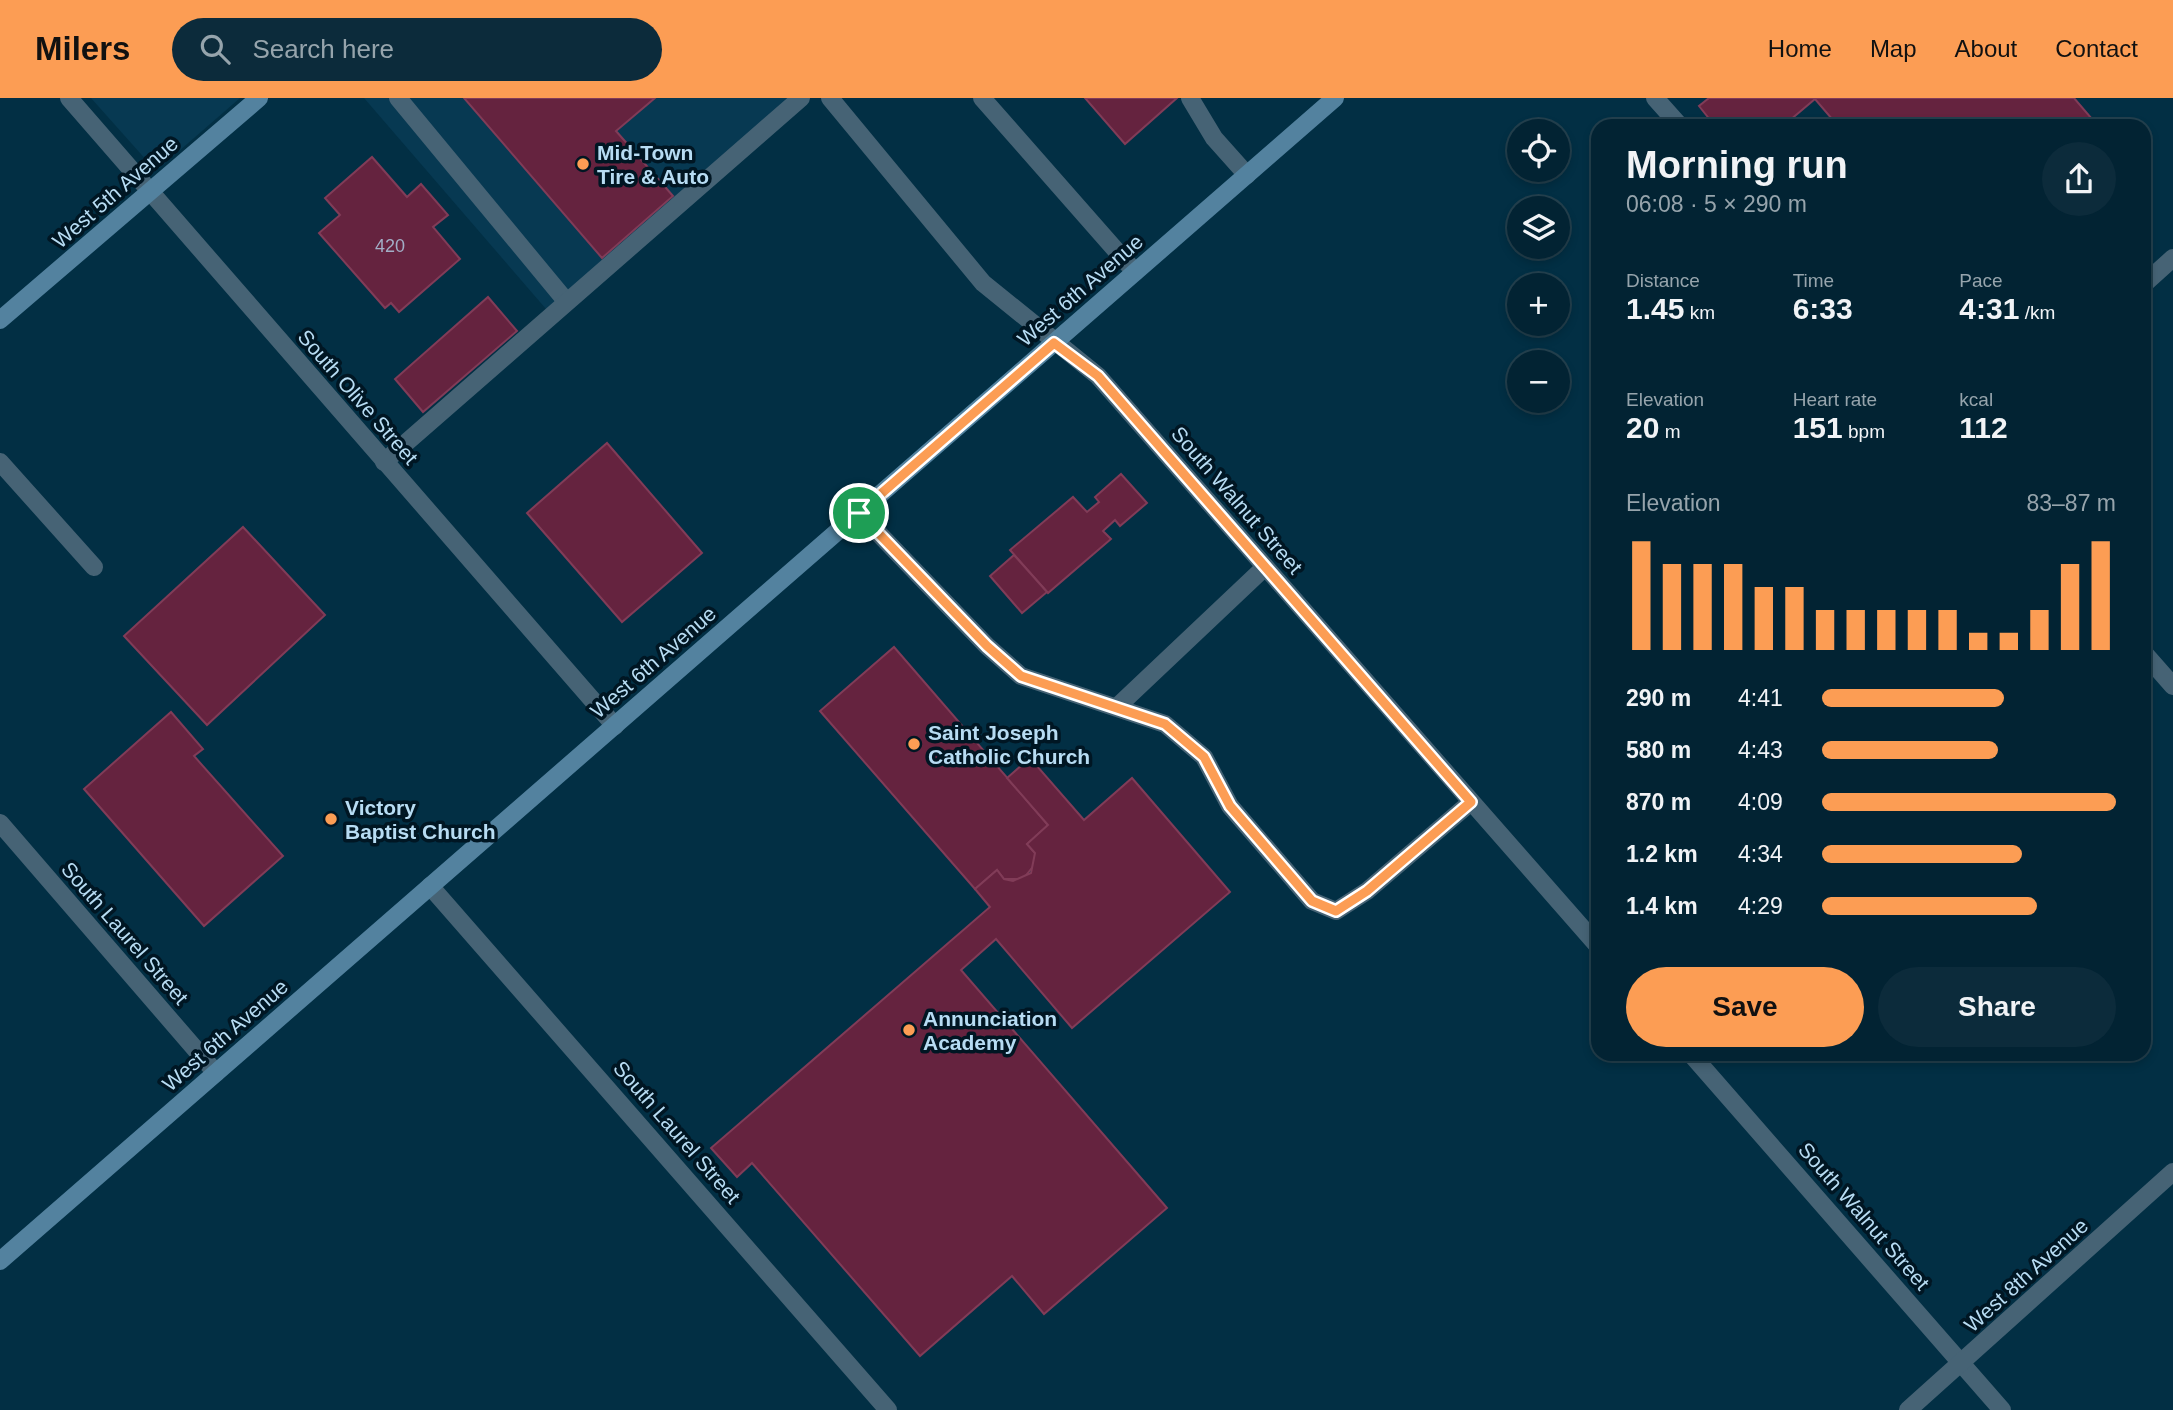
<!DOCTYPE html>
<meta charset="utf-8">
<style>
body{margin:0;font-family:Helvetica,sans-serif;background:#0c2b3b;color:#f1f3f6;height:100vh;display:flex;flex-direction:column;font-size:26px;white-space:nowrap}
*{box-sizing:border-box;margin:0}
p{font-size:23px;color:#96a4ac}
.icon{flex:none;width:38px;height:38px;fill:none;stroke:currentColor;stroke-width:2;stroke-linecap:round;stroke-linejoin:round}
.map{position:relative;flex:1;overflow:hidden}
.sheet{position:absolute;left:1591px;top:21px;width:560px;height:942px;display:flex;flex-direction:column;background:#022333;border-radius:21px;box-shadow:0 4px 10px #0003,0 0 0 2px #23404e}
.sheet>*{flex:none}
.controls{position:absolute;left:1507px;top:21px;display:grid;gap:14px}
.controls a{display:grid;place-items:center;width:63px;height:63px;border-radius:50%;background:#022333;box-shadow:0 4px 10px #0003,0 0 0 2px #23404e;font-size:35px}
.pin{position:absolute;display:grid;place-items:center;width:60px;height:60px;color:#fff;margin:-30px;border:4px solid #fff;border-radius:50%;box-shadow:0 2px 7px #0007}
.round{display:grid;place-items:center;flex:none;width:74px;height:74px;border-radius:37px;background:#0c2b3b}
.headline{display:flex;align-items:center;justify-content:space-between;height:119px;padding:0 35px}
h1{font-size:38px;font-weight:600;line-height:52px}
.metrics{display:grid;grid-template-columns:repeat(3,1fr);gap:10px;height:119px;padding:7px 35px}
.metrics div{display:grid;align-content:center}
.metrics b{font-size:30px;font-weight:600}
.metrics small{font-size:19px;font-weight:400}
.metrics p{font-size:19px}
.chart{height:196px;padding:14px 35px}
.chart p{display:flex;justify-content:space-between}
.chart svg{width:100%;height:126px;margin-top:7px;stroke:#fc9d54;stroke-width:6}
.action{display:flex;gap:14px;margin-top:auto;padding:14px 35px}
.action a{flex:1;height:80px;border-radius:42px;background:#fc9d54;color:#111;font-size:28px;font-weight:600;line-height:80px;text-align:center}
.action a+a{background:#0c2b3b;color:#f1f3f6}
ul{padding:0 35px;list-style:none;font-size:23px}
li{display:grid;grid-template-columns:112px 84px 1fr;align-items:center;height:52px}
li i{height:18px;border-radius:9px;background:#fc9d54}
header{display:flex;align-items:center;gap:42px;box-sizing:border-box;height:98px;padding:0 35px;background:#fc9d54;color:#111}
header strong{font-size:33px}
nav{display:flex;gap:38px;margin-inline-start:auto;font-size:24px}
.search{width:490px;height:63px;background:#0c2b3b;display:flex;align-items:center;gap:18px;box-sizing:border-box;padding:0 24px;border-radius:38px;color:#96a4ac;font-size:26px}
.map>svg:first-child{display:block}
.built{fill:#073952}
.building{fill:#65233f;stroke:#813c58;stroke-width:2}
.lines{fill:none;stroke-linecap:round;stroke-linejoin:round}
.service{stroke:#466375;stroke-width:18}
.minor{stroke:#466375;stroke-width:18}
.tertiary{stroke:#466375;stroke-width:18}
.secondary{stroke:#53829f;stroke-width:18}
.route-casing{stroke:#fff;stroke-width:14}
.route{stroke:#fc9d54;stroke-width:9}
.poi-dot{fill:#fc9d54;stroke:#001623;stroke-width:2.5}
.labels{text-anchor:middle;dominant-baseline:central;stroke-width:7;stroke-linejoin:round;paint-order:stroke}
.number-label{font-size:18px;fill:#a2aec6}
.poi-label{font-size:21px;font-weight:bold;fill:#b7dcf3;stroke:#001623;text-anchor:start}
.street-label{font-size:21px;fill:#b7dcf3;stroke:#001623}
</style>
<header>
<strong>Milers</strong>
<div class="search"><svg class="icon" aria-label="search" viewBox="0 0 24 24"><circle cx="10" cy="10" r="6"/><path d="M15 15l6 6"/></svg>Search here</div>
<nav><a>Home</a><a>Map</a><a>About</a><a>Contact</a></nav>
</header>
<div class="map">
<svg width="2173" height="1312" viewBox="0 0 2173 1312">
<rect width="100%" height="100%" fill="#022f44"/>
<g class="built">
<polygon points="91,0 240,0 156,73"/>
<polygon points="364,0 792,0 546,211"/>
</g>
<g class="building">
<polygon points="464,0 655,0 616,33 673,98 602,160"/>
<polygon points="1085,0 1177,0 1125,46"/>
<polygon points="1709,0 2074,0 2098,28 1838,28 1815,1 1783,28 1715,28 1699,8"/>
<polygon points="372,59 407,99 421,86 448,117 433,129 460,161 399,214 391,205 385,210 319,135 340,117 325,100"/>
<polygon points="488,199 517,233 423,314 395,281"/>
<polygon points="607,345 702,455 622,524 527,415"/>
<polygon points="1121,376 1147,405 1120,428 1115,422 1103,433 1111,441 1048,495 1010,452 1073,399 1087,414 1099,404 1095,399"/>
<polygon points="243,429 325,517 207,627 124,538"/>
<polygon points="1014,457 1047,494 1022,515 990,478"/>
<polygon points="894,549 1048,727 1027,746 1035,755 1035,766 1023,781 1004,781 997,772 975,791 820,613"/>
<polygon points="171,614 203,651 194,658 283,758 204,828 84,691"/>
<polygon points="1030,660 1084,722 1132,680 1230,794 1072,930 996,841 961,872 1167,1110 1044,1216 1012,1178 920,1258 752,1065 737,1079 711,1050 990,809 975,791 997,772 1004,781 1013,783 1031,775 1035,755 1027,746 1048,727 1007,680"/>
</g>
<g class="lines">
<g class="service">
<polyline points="398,0 566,203"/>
<polyline points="982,0 1135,174"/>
<polyline points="1190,0 1214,40 1247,77"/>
<polyline points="0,364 94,469"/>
<polyline points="384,364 801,0"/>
<polyline points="859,415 987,548 1021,578 1165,626 1204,659 1230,708 1312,803 1336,813 1367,793 1471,704"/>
<polyline points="1118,608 1265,469"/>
</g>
<g class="minor">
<polyline points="69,0 615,628"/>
<polyline points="1655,0 1680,28"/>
<polyline points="2144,186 2173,160"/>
<polyline points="2144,555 2173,588"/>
<polyline points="0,725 216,975"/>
<polyline points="430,788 888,1312"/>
</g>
<g class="tertiary">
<polyline points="830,0 983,185 1098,278 1598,848"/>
<polyline points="1691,956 2002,1312"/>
<polyline points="1908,1312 2173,1074"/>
</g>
<g class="secondary">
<polyline points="0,222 259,0"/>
<polyline points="0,1163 1335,0"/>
</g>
</g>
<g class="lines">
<defs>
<polygon id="route" points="1054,245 1098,278 1471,704 1367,793 1336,813 1312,803 1230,708 1204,659 1165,626 1021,578 987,548 859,415"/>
</defs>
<use href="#route" class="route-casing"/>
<use href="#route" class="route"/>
</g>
<g class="poi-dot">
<circle cx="583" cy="66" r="7"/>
<circle cx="914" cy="646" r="7"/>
<circle cx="331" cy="721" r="7"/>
<circle cx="909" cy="932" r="7"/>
</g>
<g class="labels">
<g class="number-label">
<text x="390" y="148">420</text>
</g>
<g class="poi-label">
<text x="597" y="54">Mid-Town<tspan x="597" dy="24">Tire &amp; Auto</tspan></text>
<text x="928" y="634">Saint Joseph<tspan x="928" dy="24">Catholic Church</tspan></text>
<text x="345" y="709">Victory<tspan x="345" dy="24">Baptist Church</tspan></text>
<text x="923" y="920">Annunciation<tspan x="923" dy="24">Academy</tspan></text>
</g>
<g class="street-label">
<text transform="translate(115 94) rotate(-41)">West 5th Avenue</text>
<text transform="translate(1080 192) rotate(-41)">West 6th Avenue</text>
<text transform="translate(358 299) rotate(49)">South Olive Street</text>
<text transform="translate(1237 402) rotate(49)">South Walnut Street</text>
<text transform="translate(653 564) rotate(-41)">West 6th Avenue</text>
<text transform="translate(125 835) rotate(49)">South Laurel Street</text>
<text transform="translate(225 937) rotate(-41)">West 6th Avenue</text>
<text transform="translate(677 1034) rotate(49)">South Laurel Street</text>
<text transform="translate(1864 1118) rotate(49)">South Walnut Street</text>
<text transform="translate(2026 1177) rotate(-42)">West 8th Avenue</text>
</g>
</g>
</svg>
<div class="controls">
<a><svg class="icon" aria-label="locate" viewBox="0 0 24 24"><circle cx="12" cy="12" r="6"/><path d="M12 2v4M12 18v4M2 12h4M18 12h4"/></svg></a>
<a><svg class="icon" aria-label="layers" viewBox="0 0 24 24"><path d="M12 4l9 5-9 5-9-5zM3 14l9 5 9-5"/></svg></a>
<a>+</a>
<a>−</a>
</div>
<div class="pin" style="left:859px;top:415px;background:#1e9e55"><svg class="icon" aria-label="arrive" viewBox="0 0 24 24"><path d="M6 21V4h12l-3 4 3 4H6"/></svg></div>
<section class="sheet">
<div class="headline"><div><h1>Morning run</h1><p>06:08 · 5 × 290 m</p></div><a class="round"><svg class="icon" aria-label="share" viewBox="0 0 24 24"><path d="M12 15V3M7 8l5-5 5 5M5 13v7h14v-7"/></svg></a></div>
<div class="metrics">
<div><p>Distance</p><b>1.45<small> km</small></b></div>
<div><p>Time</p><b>6:33</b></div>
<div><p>Pace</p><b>4:31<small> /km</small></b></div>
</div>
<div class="metrics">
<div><p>Elevation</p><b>20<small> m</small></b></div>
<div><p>Heart rate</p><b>151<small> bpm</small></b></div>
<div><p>kcal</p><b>112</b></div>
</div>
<div class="chart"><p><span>Elevation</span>83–87 m</p>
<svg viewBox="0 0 160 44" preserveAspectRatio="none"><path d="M5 44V6M15 44V14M25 44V14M35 44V14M45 44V22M55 44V22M65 44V30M75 44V30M85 44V30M95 44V30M105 44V30M115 44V38M125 44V38M135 44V30M145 44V14M155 44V6"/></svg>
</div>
<ul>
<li><b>290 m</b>4:41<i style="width:62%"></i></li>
<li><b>580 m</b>4:43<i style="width:60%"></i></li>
<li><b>870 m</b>4:09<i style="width:100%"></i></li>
<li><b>1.2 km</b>4:34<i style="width:68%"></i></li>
<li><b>1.4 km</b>4:29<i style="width:73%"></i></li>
</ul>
<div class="action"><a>Save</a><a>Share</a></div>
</section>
</div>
